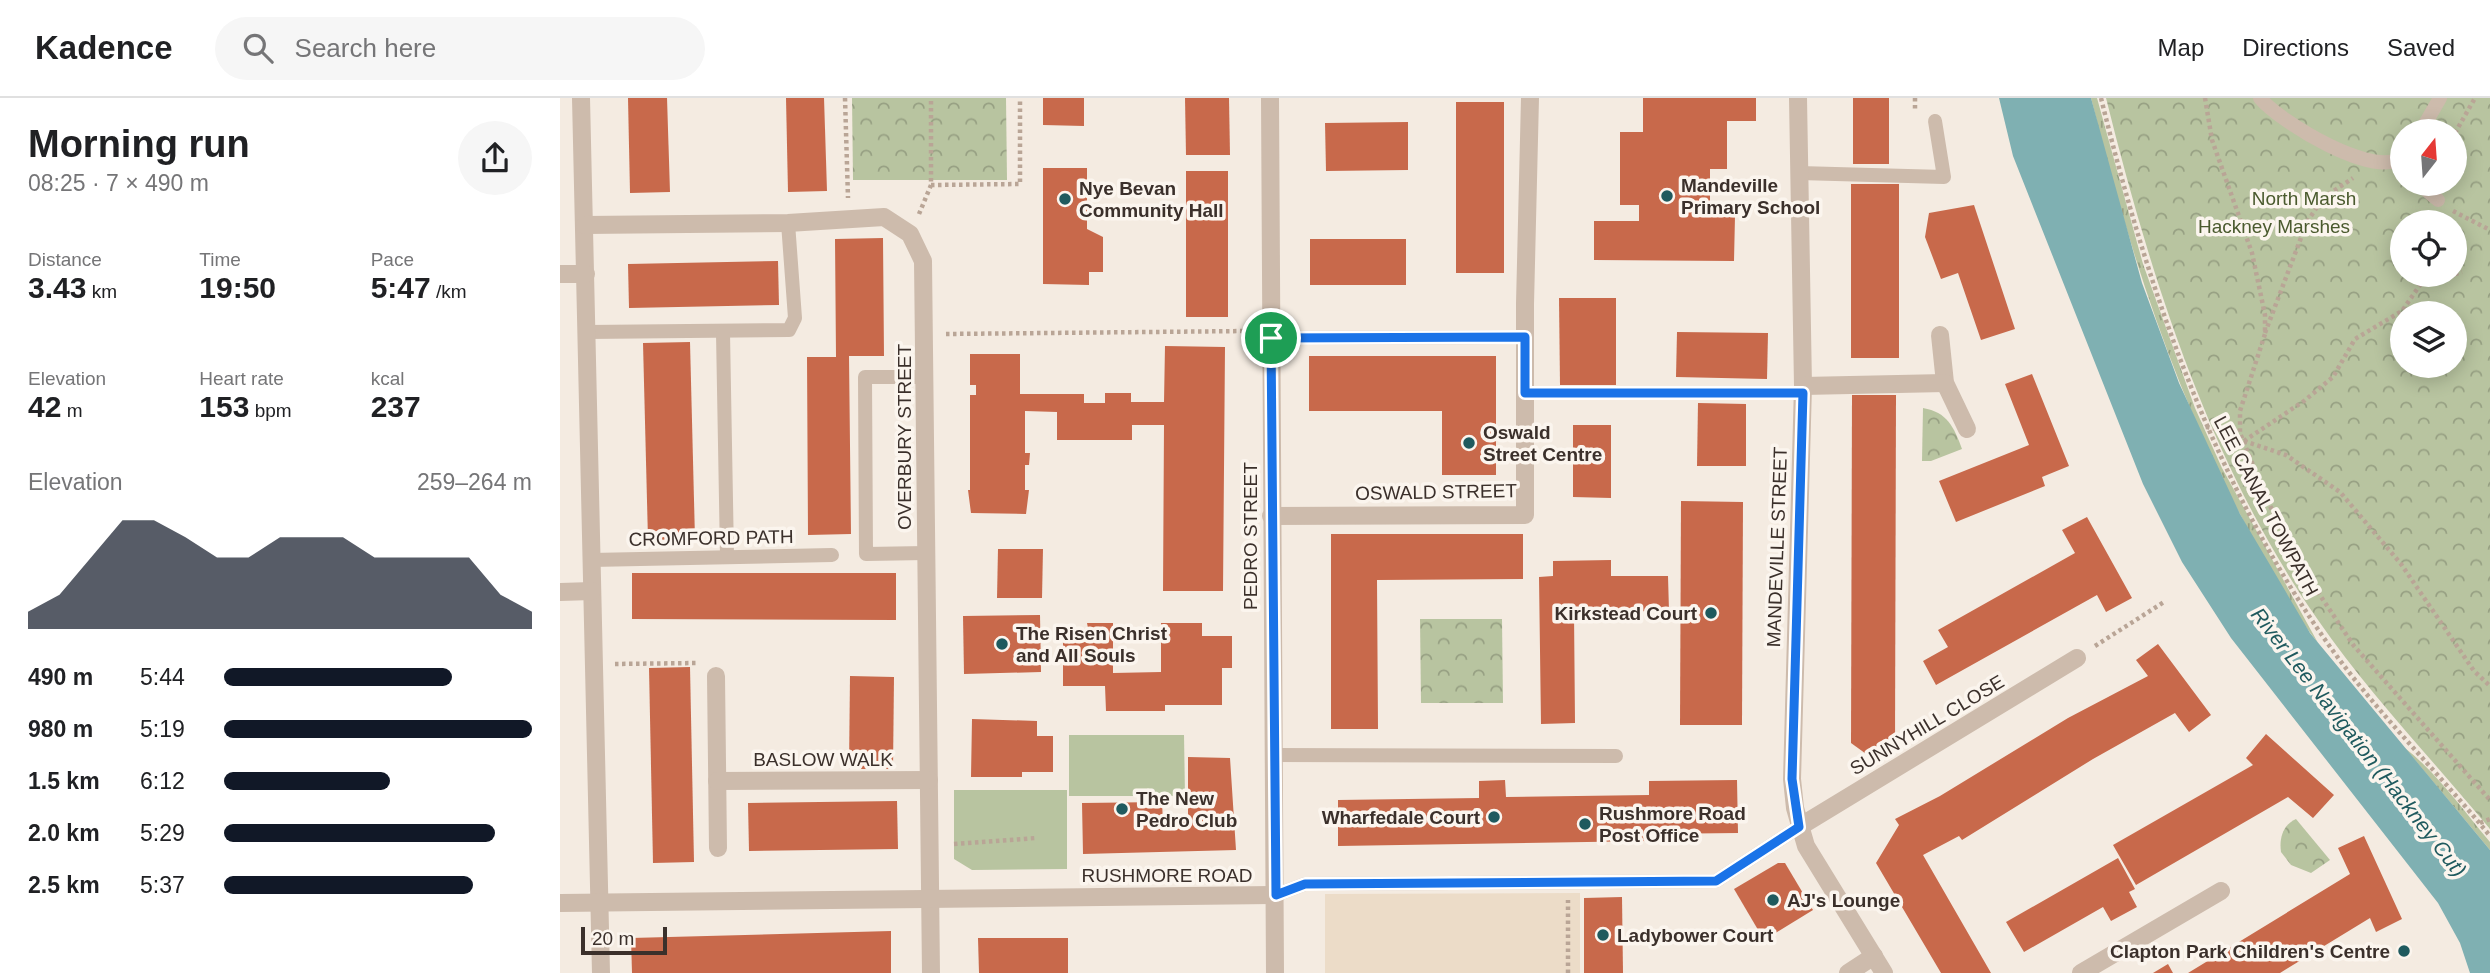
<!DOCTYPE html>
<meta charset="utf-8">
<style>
body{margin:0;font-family:Helvetica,sans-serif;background:#f6f6f6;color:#202124;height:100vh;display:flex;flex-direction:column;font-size:26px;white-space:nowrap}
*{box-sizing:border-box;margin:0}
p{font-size:23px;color:#757577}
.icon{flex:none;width:38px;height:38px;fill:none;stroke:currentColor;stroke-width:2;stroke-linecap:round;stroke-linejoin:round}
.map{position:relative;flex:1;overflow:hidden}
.panel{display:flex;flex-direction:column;background:#fff;width:560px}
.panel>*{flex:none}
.needle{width:46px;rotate:17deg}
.tools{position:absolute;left:1830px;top:21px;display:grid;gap:14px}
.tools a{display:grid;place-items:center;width:77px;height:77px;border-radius:50%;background:#fff;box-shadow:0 4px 18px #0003;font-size:35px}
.scale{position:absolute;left:21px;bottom:18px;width:86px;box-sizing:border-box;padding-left:7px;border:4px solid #3b302b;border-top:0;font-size:19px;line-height:24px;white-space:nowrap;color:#3b302b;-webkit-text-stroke:5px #fbf5ee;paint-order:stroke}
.pin{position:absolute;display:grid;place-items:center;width:60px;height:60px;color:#fff;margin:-30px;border:4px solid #fff;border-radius:50%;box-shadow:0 2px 7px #0007}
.round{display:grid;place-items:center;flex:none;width:74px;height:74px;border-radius:37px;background:#f6f6f6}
.head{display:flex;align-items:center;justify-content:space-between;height:119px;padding:0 28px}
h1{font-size:38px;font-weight:700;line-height:52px}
.metrics{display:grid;grid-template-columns:repeat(3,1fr);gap:10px;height:119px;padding:7px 28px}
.metrics div{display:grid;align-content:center}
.metrics b{font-size:30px;font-weight:700}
.metrics small{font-size:19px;font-weight:400}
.metrics p{font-size:19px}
.chart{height:196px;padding:14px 28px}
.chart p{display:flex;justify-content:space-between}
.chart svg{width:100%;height:126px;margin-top:7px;fill:#111827;opacity:.7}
ul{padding:0 28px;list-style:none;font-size:23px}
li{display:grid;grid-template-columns:112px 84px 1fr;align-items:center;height:52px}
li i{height:18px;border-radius:9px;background:#111827}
header{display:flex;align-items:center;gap:42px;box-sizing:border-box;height:98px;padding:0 35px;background:#fff;border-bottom:2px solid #e0e0e0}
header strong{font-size:33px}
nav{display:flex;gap:38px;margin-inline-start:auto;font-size:24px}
.search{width:490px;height:63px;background:#f6f6f6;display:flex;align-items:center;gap:18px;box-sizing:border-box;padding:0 24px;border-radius:38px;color:#757577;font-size:26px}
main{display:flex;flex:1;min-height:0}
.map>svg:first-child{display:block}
.grass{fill:url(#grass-tufts)}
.park{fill:url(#park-crowns);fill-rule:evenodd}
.garden{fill:#b8c4a0}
.plaza{fill:#ecdcc8}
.water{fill:#7fb0b2}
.building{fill:#c8694b}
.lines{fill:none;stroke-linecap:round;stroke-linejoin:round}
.path{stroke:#b9a596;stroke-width:4.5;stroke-dasharray:3.5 3.5;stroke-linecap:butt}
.service{stroke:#cdbbac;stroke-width:14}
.minor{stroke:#cdbbac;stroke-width:18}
.route-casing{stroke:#fff;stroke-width:14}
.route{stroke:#1a73e8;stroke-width:9}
.poi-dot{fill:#1f5a5e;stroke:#fbf5ee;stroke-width:2.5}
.labels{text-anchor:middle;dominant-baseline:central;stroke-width:7;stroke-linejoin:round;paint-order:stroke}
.poi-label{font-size:19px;font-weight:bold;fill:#3b302b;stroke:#fbf5ee;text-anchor:start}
.park-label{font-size:19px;fill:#4a5a2e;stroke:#fbf5ee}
.street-label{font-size:19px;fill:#3b302b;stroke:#fbf5ee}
.water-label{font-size:21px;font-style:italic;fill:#1f5a5e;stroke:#fbf5ee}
</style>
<header>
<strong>Kadence</strong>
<div class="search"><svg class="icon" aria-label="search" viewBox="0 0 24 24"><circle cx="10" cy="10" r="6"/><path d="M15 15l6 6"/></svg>Search here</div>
<nav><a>Map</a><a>Directions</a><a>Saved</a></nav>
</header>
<main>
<section class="panel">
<div class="head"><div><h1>Morning run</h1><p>08:25 · 7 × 490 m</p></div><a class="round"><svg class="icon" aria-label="share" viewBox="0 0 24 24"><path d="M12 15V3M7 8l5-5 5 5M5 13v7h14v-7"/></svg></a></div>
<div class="metrics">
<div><p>Distance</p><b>3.43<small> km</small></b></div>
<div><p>Time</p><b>19:50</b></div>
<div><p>Pace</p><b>5:47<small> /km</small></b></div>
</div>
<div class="metrics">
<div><p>Elevation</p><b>42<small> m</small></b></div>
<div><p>Heart rate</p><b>153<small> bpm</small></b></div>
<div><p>kcal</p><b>237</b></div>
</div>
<div class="chart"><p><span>Elevation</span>259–264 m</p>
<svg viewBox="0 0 160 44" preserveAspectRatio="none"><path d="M0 44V38L10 32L20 19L30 6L40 6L50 12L60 19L70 19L80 12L90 12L100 12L110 19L120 19L130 19L140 19L150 32L160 38V44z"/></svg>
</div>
<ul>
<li><b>490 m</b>5:44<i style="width:74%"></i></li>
<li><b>980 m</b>5:19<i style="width:100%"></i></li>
<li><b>1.5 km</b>6:12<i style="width:54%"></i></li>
<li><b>2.0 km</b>5:29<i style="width:88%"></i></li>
<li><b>2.5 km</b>5:37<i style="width:81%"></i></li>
</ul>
</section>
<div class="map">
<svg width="1930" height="875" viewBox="0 0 1930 875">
<defs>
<pattern id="grass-tufts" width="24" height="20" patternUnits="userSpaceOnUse" patternTransform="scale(1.75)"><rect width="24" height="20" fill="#b8c4a0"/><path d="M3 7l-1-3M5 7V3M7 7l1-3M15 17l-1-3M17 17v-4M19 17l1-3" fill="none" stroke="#97a083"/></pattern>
<pattern id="park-crowns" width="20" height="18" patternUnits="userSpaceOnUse" patternTransform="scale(1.75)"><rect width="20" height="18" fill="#b8c4a0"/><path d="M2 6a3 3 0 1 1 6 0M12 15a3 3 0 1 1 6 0" fill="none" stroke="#97a083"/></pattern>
</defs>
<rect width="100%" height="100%" fill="#f4ebe1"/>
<g class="grass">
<path d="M 1531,0 L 1537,0 L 1583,166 L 1635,310 L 1662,370 L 1758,545 C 1735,517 1718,483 1699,451 C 1619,310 1570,157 1531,0 Z"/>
<path d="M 1845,650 C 1878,676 1903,712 1930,744 L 1930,752 Z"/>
</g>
<g class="park">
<polygon points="292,0 446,0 447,82 293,82"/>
<path d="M 1546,0 L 1930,0 L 1930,731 C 1873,662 1809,596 1758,522 C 1650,368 1591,181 1546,0 ZM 1843,33 L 1895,33 L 1895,86 L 1843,86 ZM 1843,124 L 1895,124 L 1895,177 L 1843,177 ZM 1843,215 L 1895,215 L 1895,268 L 1843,268 Z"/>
<path d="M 1363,310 C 1387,314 1394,329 1402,351 L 1371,363 L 1362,363 Z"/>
<polygon points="860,521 942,521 943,605 861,605"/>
<path d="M 1736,721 L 1770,762 L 1751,775 L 1731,767 L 1721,754 C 1719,740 1723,727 1736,721 Z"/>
</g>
<g class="garden">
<polygon points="509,637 624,637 625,698 509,698"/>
<polygon points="394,692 507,692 507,771 412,772 394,761"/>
</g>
<polygon class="plaza" points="1020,795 1020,875 765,875 765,796"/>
<polygon class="water" points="1439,0 1531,0 1582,185 1619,285 1680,416 1750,535 1930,752 1930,875 1910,875 1900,845 1878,805 1671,540 1622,464 1583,386 1453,58"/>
<g class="building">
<polygon points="68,0 107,0 110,94 70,95"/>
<polygon points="226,0 264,0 267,93 228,94"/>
<polygon points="483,0 524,0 524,28 483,27"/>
<polygon points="625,0 669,0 670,57 626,57"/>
<polygon points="1083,0 1196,0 1196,23 1167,23 1167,71 1150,71 1150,117 1175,118 1174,163 1034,162 1034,123 1079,123 1079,107 1060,107 1060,34 1083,34"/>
<rect x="1293" y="0" width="36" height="66"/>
<rect x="896" y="4" width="48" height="171"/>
<polygon points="848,24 848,72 766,73 765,25"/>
<polygon points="483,70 527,70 527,131 543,139 543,174 529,174 529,187 483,186"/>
<rect x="626" y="73" width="42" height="146"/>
<rect x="1291" y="86" width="48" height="174"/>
<polygon points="1414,107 1455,231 1421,242 1398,175 1381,181 1365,139 1369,115"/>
<polygon points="323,140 324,258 289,258 291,436 248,437 247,259 276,259 275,141"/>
<rect x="750" y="141" width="96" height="46"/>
<polygon points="218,163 219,207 69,210 68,166"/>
<polygon points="999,200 1056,200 1056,287 1000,287"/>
<polygon points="1117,234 1208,235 1207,281 1116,279"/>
<polygon points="130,244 135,441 88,442 83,245"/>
<polygon points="605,248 665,249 663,493 603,493 604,327 572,327 572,342 497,342 497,314 465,313 465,355 470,355 469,367 465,367 465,392 469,392 466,416 411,415 408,392 410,392 410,297 416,297 416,287 410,287 410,256 460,256 460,296 524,296 524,305 545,305 545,295 571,295 571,304 604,304"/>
<polygon points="749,258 936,258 936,377 882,377 882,313 749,313"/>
<polygon points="1472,276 1509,368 1482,379 1485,388 1396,424 1379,383 1469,347 1445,286"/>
<polygon points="1292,297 1336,297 1335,645 1309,658 1291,645"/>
<polygon points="1138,305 1186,306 1186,368 1137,368"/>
<polygon points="1013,327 1051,327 1051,400 1013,399"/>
<polygon points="1121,403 1183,404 1182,627 1120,627"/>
<polygon points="1527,419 1572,500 1546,514 1537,497 1376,587 1363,563 1388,549 1378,532 1515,455 1502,432"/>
<polygon points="771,436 963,436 963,481 817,482 818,631 771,631"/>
<polygon points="438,451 483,451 482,500 437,500"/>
<polygon points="1051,462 1051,478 1108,478 1109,513 1014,514 1015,625 981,626 979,479 993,478 993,463"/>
<polygon points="72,475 336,475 336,522 72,521"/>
<polygon points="480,517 481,574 404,576 403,518"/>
<polygon points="527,525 553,525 553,575 601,574 601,525 642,525 642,538 672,538 672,570 662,570 662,607 605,607 605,613 546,613 545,588 503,588 503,530 528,530"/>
<polygon points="1598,546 1651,617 1629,634 1615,615 1533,661 1402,742 1399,738 1363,757 1431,875 1381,875 1316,765 1339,727 1335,721 1380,698 1508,620 1588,578 1576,562"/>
<polygon points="130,569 134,764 93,765 89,570"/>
<polygon points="290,578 334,579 333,671 289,671"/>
<polygon points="412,621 477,623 477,638 493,638 493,674 462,674 462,679 411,679"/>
<polygon points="1706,636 1774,697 1753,720 1728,699 1576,787 1553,747 1693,667 1686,660"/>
<polygon points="628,659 670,660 676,752 523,756 522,705 602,704 603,725 619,725 619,718 628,718"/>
<polygon points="945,682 946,699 1089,697 1089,683 1177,682 1178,735 1090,736 1090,743 778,748 778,702 919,700 919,683"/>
<polygon points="337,703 338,751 189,753 188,705"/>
<polygon points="1804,738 1842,821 1816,834 1810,820 1720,875 1628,875 1790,776 1778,750"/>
<polygon points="1558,760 1575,791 1569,794 1577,809 1551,823 1543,809 1464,854 1446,824"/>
<polygon points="1218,765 1225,765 1253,812 1204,842 1174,791"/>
<polygon points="1062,799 1063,875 1024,875 1024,800"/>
<polygon points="331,833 331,875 72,875 71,840"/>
<polygon points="418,840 508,840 508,875 419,875"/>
<polygon points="1608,866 1613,875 1593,875"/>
</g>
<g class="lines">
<g class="path">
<polyline points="285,0 288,100"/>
<polyline points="1355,0 1355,13"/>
<path d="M 1541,0 C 1589,196 1656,392 1776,557 C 1822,620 1880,676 1930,738"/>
<polyline points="1645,0 1652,42 1692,155 1705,217 1705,236 1680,313 1680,335 1688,355 1727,448 1794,548 1930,702"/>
<polyline points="1895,35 1915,0"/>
<polyline points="371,87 460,86 460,0"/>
<polyline points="1893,113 1930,132"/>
<polyline points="359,116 371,87 371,0"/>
<polyline points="1895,176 1902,174"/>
<polyline points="1705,235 1747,124 1763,100 1793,80"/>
<polyline points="386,236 689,233"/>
<polyline points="987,295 1220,295"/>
<polyline points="1646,329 1680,335"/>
<polyline points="1684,343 1726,357 1780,394 1841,466 1914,573 1930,588"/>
<polyline points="1684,343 1744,303 1773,279 1795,241 1842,213 1860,187 1894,177"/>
<polyline points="1535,548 1604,504"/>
<polyline points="55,566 138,565"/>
<polyline points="1920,725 1930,721"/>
<polyline points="394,746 476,740"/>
<polyline points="1008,875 1008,802"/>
</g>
<g class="service">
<path d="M 1700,0 C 1720,24 1815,82 1843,59"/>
<polyline points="1861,33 1880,0"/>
<polyline points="1239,75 1384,79 1375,23"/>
<polyline points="1859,86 1878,102"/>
<polyline points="27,234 229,232 235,220 228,125"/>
<polyline points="163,235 167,458"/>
<polyline points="711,240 965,239"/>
<polyline points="365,279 305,279 306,456 366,455"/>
<polyline points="31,462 272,457"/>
<polyline points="714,657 1056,658"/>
<polyline points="716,797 745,786 1156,783 1239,729"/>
</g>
<g class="minor">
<polyline points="21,0 41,875"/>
<polyline points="710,0 715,875"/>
<polyline points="1238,0 1243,288 1232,681 1235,710 1246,748 1324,875"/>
<polyline points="25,127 228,125 324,119 350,136 363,163 371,875"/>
<polyline points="0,176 26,176"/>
<polyline points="1380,237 1385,285 1407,331"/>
<polyline points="1243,288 1385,285"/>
<polyline points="711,418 965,417 965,206 970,0"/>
<polyline points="0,494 32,493"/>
<polyline points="156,578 158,750"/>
<polyline points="157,683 369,682"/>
<polyline points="1239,729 1517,560"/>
<polyline points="0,805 716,797"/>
<polyline points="1288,875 1314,858"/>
<polyline points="1521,875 1661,793"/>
</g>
</g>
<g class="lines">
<defs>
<polygon id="route" points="965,239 965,295 1243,295 1232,681 1239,729 1156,783 745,786 716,797 711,240"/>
</defs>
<use href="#route" class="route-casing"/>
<use href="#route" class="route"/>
</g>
<g class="poi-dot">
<circle cx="1107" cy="98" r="7"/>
<circle cx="505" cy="101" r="7"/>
<circle cx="909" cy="345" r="7"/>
<circle cx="1151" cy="515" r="7"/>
<circle cx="442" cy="546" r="7"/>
<circle cx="562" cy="711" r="7"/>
<circle cx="934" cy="719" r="7"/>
<circle cx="1025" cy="726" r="7"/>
<circle cx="1213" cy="802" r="7"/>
<circle cx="1043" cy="837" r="7"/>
<circle cx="1844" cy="853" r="7"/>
</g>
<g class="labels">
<g class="poi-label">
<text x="1121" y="87">Mandeville<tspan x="1121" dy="22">Primary School</tspan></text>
<text x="519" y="90">Nye Bevan<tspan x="519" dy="22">Community Hall</tspan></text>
<text x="923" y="334">Oswald<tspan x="923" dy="22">Street Centre</tspan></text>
<text x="1137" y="515" text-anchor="end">Kirkstead Court</text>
<text x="456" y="535">The Risen Christ<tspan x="456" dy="22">and All Souls</tspan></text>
<text x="576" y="700">The New<tspan x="576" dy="22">Pedro Club</tspan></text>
<text x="1039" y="715">Rushmore Road<tspan x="1039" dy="22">Post Office</tspan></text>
<text x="920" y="719" text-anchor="end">Wharfedale Court</text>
<text x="1227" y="802">AJ's Lounge</text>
<text x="1057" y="837">Ladybower Court</text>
<text x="1830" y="853" text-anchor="end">Clapton Park Children's Centre</text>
</g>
<g class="park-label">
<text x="1744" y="100">North Marsh</text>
<text x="1714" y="128">Hackney Marshes</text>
</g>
<g class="street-label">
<text transform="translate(344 339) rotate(-90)">OVERBURY STREET</text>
<text transform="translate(876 394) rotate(-1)">OSWALD STREET</text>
<text transform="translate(1706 408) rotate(62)">LEE CANAL TOWPATH</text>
<text transform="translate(690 438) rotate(-90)">PEDRO STREET</text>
<text transform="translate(151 440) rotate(-1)">CROMFORD PATH</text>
<text transform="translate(1217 449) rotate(-88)">MANDEVILLE STREET</text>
<text transform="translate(1367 627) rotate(-31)">SUNNYHILL CLOSE</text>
<text x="263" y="661">BASLOW WALK</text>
<text x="607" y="777">RUSHMORE ROAD</text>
</g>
<g class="water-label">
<text transform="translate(1799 644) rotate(52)">River Lee Navigation (Hackney Cut)</text>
</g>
</g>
</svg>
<div class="tools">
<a><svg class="needle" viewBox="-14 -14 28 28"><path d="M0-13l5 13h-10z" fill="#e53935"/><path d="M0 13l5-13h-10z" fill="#757577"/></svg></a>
<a><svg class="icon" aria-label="locate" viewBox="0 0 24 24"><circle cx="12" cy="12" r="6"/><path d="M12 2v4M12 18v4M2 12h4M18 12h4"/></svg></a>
<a><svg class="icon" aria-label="layers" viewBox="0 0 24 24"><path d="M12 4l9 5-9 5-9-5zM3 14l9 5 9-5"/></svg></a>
</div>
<div class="scale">20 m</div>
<div class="pin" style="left:711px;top:240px;background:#1e9e55"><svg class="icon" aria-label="arrive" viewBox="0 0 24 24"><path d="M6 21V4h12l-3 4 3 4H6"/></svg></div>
</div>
</main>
